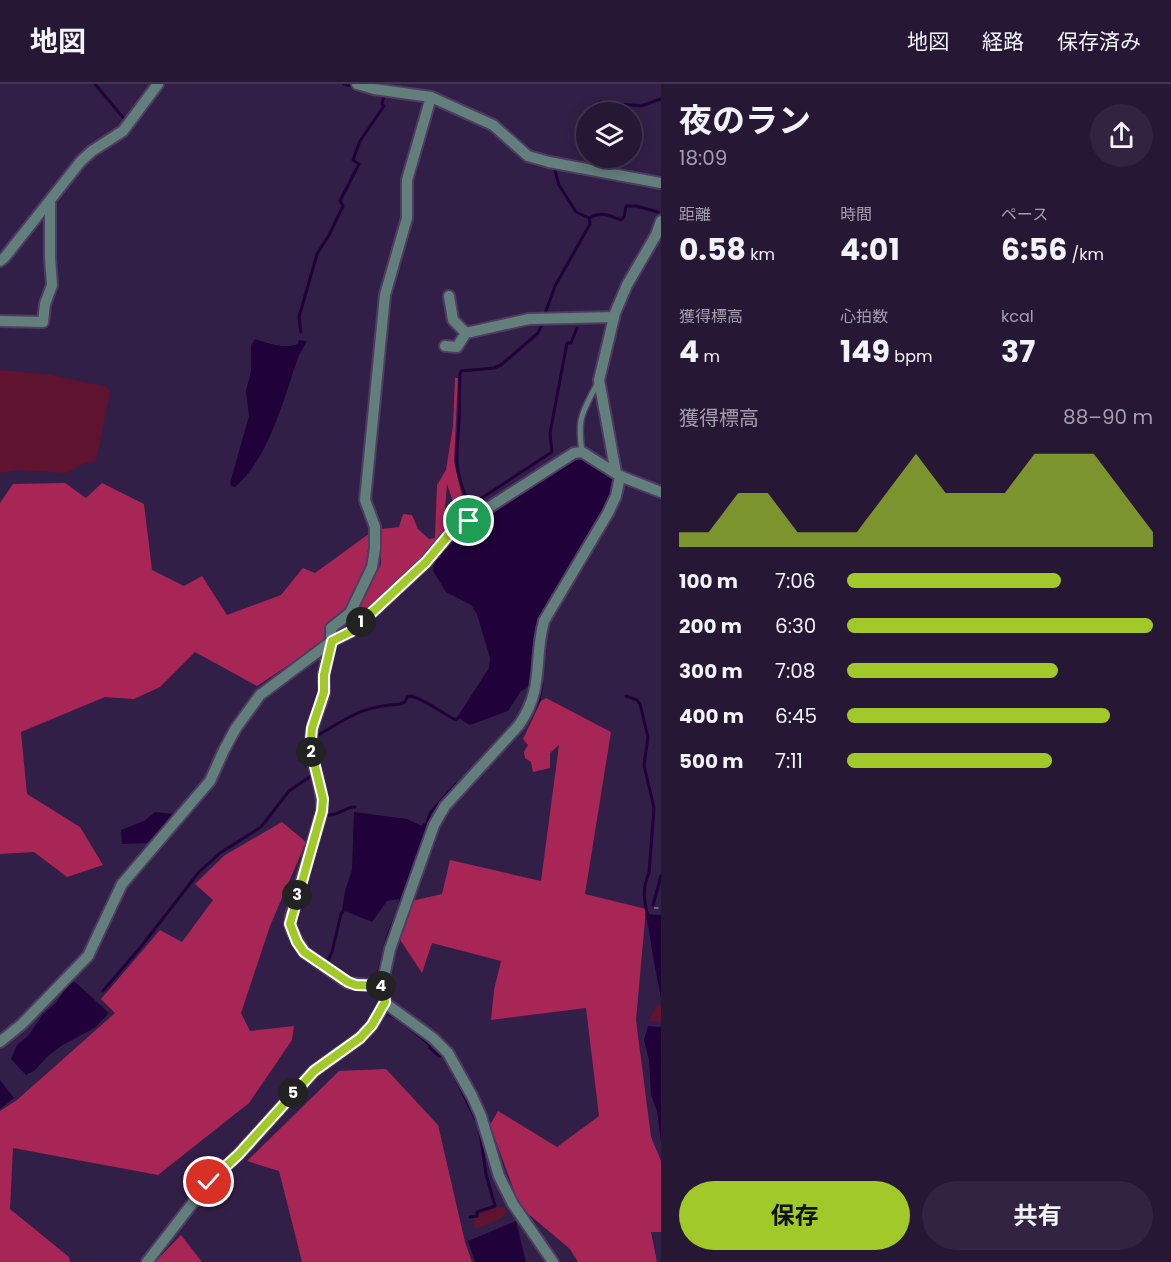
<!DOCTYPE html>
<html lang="ja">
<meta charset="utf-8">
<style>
body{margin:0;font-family:Poppins,"Noto Sans JP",sans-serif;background:#322441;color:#f1f3f6;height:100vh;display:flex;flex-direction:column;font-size:22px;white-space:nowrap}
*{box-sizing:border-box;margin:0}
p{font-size:20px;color:#a49fad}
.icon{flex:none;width:33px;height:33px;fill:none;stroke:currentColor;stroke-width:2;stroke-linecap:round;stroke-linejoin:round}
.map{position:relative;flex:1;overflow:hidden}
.drawer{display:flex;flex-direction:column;background:#261735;width:510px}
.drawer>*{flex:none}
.buttons{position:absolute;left:576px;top:18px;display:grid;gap:12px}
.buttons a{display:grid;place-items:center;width:66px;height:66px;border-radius:50%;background:#261735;box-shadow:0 3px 15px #0003,0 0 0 2px #423650;font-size:30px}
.pin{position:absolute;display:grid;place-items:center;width:51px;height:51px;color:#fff;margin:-26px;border:3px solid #fff;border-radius:50%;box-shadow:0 2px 6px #0007}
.km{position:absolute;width:30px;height:30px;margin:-15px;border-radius:50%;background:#222;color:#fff;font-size:16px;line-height:30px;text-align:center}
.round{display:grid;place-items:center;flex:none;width:63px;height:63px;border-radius:32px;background:#322441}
.headline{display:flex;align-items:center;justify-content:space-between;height:102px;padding:0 18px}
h1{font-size:33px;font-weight:700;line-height:45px}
.metrics{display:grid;grid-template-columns:repeat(3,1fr);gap:9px;height:102px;padding:6px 18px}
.metrics div{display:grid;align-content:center}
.metrics b{font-size:30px;font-weight:700}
.metrics small{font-size:16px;font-weight:400}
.metrics p{font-size:16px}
.chart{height:168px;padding:12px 18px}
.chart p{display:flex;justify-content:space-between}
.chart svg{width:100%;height:108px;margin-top:6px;fill:#a1c92a;opacity:.7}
.primary-button{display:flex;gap:12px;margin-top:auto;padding:12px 18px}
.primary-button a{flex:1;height:69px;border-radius:36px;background:#a1c92a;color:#111;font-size:24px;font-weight:700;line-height:69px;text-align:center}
.primary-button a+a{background:#322441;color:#f1f3f6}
ul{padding:0 18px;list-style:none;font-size:20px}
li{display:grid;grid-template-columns:96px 72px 1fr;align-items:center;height:45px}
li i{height:15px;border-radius:8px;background:#a1c92a}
header{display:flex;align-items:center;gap:36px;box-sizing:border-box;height:84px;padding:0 30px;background:#261735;border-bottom:2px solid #423650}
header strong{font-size:28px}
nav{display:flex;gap:33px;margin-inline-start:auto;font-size:21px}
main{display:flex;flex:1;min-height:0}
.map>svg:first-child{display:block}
.green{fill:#5f132f}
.forest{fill:#a72656}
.water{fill:#200139}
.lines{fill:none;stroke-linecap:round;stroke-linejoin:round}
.stream{stroke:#200139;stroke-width:3}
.lane-casing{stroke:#4e3c62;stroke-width:8}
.street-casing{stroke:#4e3c62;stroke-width:14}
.path{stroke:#8b7d9e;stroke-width:1.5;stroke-dasharray:4.5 3;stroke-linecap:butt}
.lane{stroke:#637f7b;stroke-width:5}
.street{stroke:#637f7b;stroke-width:10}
.route-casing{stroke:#fff;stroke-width:12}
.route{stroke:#a1c92a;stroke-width:8}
</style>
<header>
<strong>地図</strong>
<nav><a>地図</a><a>経路</a><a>保存済み</a></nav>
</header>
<main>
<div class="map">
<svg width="661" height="1178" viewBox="0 0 661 1178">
<rect width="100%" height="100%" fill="#321f47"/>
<g class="green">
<polygon points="0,286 51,291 107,303 110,308 96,377 82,380 67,389 18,386 0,389"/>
<polygon points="657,920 661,921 661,938 649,937"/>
<polygon points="498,1123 505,1124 507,1128 500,1135 475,1145 474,1138 478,1130"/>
</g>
<g class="forest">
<polygon points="455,294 458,294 454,378 462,412 460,426 455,424 447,400 445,426 452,435 452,441 417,481 364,529 359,525 381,480 381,445 399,443 403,430 412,431 418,445 429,455 435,454 437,401 446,386 453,342"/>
<polygon points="65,399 86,414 102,399 144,420 152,486 184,502 202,492 227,531 281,511 303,484 315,489 370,449 366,482 345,527 325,542 328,555 257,602 195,568 160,603 134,615 105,613 21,648 27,710 80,743 103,781 67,793 34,768 0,770 0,419 13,400"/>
<polygon points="546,614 611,648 585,810 646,825 636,936 651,1053 661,1077 661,1148 651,1148 657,1178 578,1178 570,1165 520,1123 490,1041 498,1027 557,1063 599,1032 586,924 491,936 494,906 501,877 432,859 422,889 395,848 403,819 442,810 450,776 541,797 559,661 550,669 550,684 533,688 531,678 525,674 524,668 528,661 523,655 541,617"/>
<polygon points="282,738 306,758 270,842 241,929 250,947 294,942 292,956 249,1019 158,1091 13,1064 10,1125 69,1173 70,1178 0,1178 0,1027 17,1016 115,929 101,915 160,846 182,858 213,816 195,800 225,771"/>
<polygon points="386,985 438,1041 465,1158 472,1178 302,1178 279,1087 247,1077 339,987"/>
<polygon points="181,1151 202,1178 155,1178"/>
</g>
<g class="water">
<path d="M 255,255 C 269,260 285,265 298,260 L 299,256 L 307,257 L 299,271 C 284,313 270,373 235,403 L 231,402 L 230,399 L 249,332 L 246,307 L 251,288 L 251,262 Z"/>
<polygon points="574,375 582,376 612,393 613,403 607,423 551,515 532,601 521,607 508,627 470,641 464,638 458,632 489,584 490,574 477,530 471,521 446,508 433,487 435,474 441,474 440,470 464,449"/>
<polygon points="155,728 175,730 149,759 122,760 121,746 144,737"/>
<polygon points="354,728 407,735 422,742 423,739 429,741 403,814 387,817 372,838 342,826 345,807 352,786"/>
<path d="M 645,830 L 661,831 L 661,915 C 659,901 655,887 653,872 C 650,856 650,846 645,830 Z"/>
<polygon points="75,898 109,929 96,943 61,962 47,973 34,987 26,991 11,975 17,961 28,952 44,929 56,919 69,899"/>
<polygon points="648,942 661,943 661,1058 657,1027 651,1011 649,976 644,956"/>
<polygon points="0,996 14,1014 0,1025"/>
<polygon points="516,1137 526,1178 475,1178 468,1157"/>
</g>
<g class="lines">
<g class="stream">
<polyline points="95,0 126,37"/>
<polyline points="344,0 355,3"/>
<polyline points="597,28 600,18 641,22 661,15"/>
<polyline points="585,80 591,78 592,74"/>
<path d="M 589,134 C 601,127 609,131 621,136 L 624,133 L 626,122 L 636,122 L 658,128"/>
<polyline points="546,227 555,202 590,140 589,134 576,128 559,101 555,87"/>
<polyline points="301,248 299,233 317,170 329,151 343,122 340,117 359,80 353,76 360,57 384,22 382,20 384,12 381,11"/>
<polyline points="468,423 552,368 550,349 567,259 571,259 577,244"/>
<path d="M 462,425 L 466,413 C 453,382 457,370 459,338 C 460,322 459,306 460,290 L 461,287 L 494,284 L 501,281 L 538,249 L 543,238"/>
<path d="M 626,612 L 637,616 L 640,620 L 648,653 L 644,681 L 654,724 L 649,789 C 642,804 644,817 648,833"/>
<polyline points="528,635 539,616 542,600 540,600"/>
<path d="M 315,655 L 315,653 C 350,633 358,623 400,620 L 405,618 L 407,613 L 411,612 C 428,617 440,628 456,636 L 460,632"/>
<polyline points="318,676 327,717"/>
<polyline points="493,677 501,668"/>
<path d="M 326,729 L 326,731 C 340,732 346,722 355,723"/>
<polyline points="426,742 430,729 456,700"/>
<polyline points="653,821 661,792"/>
<polyline points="327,878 332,868 341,830 344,826"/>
<polyline points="377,894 388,851 400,822 401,813"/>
<polyline points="103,907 140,864 199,788 220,769 261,743 289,707 311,692"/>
<polyline points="386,929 398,935 429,960 430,964 439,972 444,971"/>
<polyline points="454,991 479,1042 486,1090 495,1122 477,1128 477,1132 470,1133"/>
</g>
<defs>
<path id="lane" d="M 582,368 C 577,333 582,330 597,300"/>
<g id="street">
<polyline points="357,0 374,5 431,13 493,41 528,72 549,78 661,99"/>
<polyline points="0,177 5,173 81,77 92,67 123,47 158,0"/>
<polyline points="449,212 453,236 466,249"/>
<polyline points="0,237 43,238 45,220 52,201 50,174 50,119"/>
<polyline points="445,262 457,263 466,249 529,235 614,233"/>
<polyline points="616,389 599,296 615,229 627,201 656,151 661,137"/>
<path d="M 383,902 L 348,899 L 304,868 L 293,849 L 290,840 L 291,832 L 322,727 C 324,701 309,678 311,653 C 312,637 321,624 324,609 C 325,603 323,596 324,590 C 326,574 333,561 331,544 L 350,529 L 372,483 L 375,465 L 375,443 L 365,416 L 385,211 L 407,134 L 407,96 L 431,13"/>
<polyline points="385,919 433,954 448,969 472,1012 481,1032 499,1092 513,1120 553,1178"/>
<polyline points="0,958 22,940 88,872 122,800 210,697 224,666 236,644 260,611 332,557 352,547 426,478 452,447 574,369 582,368 620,392 661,408"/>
<path d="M 147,1178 L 209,1098 L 239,1070 L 314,987 L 360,954 L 372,941 L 385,919 L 383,897 L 390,865 L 434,741 L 445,722 L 519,641 C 545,603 533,577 544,537 L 608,429 L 616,412 L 620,392"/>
</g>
</defs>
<use href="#lane" class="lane-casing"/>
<use href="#street" class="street-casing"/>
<polyline class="path" points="654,824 661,824"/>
<use href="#lane" class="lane"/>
<use href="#street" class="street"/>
</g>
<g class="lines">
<defs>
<polyline id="route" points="209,1098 239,1070 314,987 360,954 372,941 385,918 383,902 356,901 348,898 304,868 297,858 290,840 322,727 323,715 312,670 311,655 312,644 324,608 324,591 332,557 352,547 426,478 452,447 469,437"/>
</defs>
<use href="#route" class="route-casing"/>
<use href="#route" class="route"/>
</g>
</svg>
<div class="buttons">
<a><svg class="icon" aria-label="layers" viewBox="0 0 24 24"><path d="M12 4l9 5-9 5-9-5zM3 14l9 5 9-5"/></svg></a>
</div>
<div class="pin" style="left:469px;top:437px;background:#1e9e55"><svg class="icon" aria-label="arrive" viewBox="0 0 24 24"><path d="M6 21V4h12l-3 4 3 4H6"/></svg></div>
<div class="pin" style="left:209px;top:1098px;background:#d93025"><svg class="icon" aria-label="check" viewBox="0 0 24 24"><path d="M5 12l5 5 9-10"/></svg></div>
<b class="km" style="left:361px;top:538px">1</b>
<b class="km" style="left:311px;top:668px">2</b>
<b class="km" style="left:297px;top:811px">3</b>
<b class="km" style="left:381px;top:902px">4</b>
<b class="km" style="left:293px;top:1009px">5</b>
</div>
<section class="drawer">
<div class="headline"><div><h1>夜のラン</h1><p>18:09</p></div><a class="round"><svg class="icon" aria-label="share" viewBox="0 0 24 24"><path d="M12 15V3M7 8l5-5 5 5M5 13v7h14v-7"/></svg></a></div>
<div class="metrics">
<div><p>距離</p><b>0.58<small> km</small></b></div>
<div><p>時間</p><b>4:01</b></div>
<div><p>ペース</p><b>6:56<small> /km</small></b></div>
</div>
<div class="metrics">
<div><p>獲得標高</p><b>4<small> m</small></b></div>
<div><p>心拍数</p><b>149<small> bpm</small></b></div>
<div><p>kcal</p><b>37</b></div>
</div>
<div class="chart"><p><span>獲得標高</span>88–90 m</p>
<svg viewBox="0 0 160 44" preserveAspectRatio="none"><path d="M0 44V38L10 38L20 22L30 22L40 38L50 38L60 38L70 22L80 6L90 22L100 22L110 22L120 6L130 6L140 6L150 22L160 38V44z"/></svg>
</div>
<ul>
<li><b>100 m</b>7:06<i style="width:70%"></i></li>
<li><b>200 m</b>6:30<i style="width:100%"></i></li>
<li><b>300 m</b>7:08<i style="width:69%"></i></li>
<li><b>400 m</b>6:45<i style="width:86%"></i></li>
<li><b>500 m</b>7:11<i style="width:67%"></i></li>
</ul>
<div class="primary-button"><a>保存</a><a>共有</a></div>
</section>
</main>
